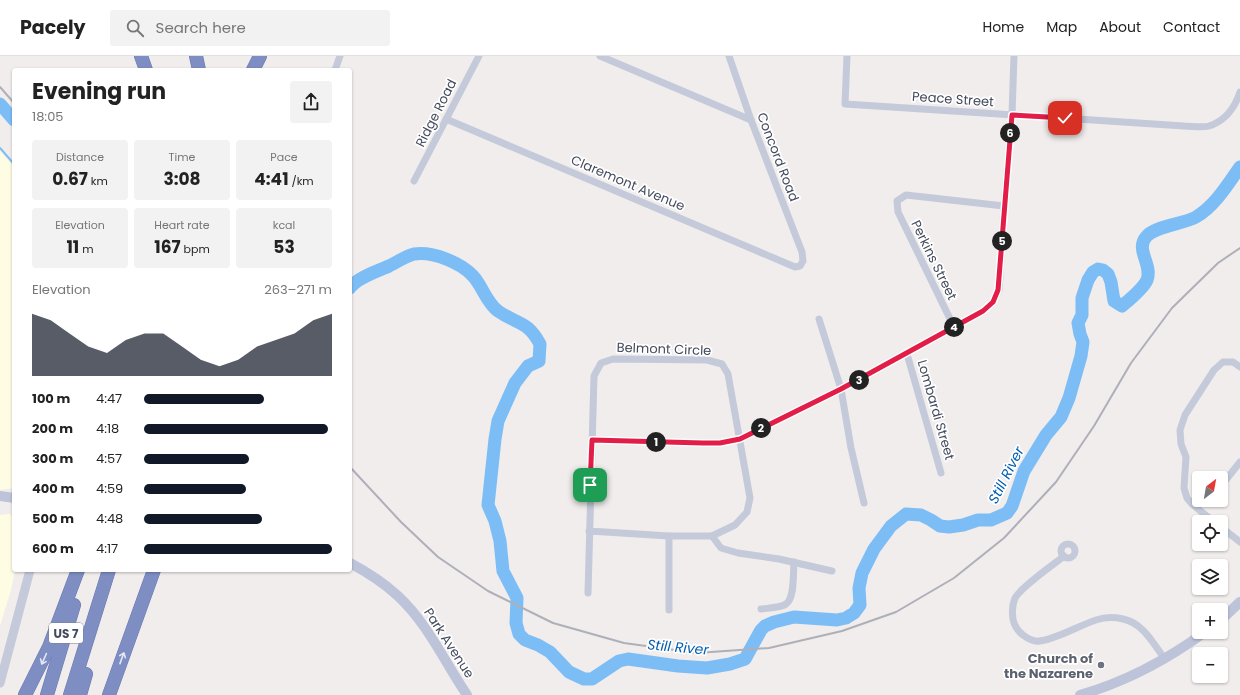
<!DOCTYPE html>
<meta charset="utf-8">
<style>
body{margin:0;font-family:Poppins,sans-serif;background:#f2f2f2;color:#222;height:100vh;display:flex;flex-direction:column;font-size:15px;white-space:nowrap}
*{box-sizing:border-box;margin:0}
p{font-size:13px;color:#767676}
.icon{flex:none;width:22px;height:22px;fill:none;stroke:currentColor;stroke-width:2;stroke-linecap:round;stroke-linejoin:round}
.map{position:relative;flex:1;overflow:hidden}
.details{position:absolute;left:12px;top:12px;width:340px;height:504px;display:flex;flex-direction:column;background:#fff;border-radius:4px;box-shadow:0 1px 3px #0004}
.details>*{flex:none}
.needle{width:26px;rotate:31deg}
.tools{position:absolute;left:1192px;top:415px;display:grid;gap:8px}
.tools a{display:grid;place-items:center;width:36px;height:36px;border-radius:4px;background:#fff;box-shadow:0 1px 3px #0004;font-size:20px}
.pin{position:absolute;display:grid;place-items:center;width:34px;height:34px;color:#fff;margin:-17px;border-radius:8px;box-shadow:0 2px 6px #0006}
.km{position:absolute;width:20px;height:20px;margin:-10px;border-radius:50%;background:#222;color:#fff;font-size:11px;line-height:20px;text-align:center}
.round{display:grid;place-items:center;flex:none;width:42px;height:42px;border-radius:4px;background:#f2f2f2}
.head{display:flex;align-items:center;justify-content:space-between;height:68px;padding:0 20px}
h1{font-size:22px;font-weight:700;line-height:30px}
.stats{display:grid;grid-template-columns:repeat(3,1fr);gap:6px;height:68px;padding:4px 20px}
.stats div{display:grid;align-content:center;border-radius:4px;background:#f2f2f2;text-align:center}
.stats b{font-size:17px;font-weight:700}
.stats small{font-size:11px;font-weight:400}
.stats p{font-size:11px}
.chart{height:112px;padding:8px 20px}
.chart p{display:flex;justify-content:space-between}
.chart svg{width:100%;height:72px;margin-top:4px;fill:#111827;opacity:.7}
ul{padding:0 20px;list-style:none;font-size:13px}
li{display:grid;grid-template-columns:64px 48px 1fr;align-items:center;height:30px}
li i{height:10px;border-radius:5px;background:#111827}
header{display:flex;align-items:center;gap:24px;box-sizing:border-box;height:56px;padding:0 20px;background:#fff;border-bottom:1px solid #e0e0e0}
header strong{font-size:19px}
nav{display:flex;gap:22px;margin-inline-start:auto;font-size:14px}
.search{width:280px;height:36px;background:#f2f2f2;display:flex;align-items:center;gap:10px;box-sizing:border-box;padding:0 14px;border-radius:4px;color:#767676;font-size:15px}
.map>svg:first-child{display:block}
.commercial{fill:#fefde3}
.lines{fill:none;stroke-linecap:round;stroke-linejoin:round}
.stream{stroke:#7dbdf6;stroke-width:2}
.river{stroke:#7dbdf6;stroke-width:13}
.motorway-casing{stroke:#6a78ae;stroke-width:14}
.minor{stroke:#c4cad9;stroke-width:7}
.tertiary{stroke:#c4cad9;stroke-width:9}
.secondary{stroke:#bdc3d9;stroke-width:10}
.motorway{stroke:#7e8dc2;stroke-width:13}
.rail{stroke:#aeafb8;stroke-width:2}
.oneway{stroke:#e5e8f3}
.route-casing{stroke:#fff;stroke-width:8}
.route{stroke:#e11d48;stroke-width:5}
.worship-dot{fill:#6b7280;stroke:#fff;stroke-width:1.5}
.labels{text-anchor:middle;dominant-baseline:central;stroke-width:3.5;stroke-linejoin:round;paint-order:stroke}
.shield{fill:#fff;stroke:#7b808d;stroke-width:1}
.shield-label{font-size:12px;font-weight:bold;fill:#434a5c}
.street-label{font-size:13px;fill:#434a5c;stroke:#fff}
.worship-label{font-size:13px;font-weight:bold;fill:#5b616d;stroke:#fff;text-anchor:end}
.water-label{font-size:14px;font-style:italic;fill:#005eb2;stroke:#fff}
</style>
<header>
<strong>Pacely</strong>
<div class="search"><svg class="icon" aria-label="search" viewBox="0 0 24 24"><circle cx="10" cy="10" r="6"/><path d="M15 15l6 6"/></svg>Search here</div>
<nav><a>Home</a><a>Map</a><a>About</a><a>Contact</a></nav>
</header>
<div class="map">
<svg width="1240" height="639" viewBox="0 0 1240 639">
<rect width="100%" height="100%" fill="#f0edec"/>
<g class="commercial">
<polygon points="0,95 14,111 14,432 0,434"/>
<polygon points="10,458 14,462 15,514 11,534 0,570 0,459"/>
</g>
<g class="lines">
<polyline class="stream" points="0,92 14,108"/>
<g class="river">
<polyline points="0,48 14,64"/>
<path d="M 350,232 C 356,222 378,215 389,210 C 397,206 406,200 414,198 C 433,195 461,207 473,220 C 483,231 486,246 498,255 C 518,269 527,264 540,288 L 539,305 L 528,310 L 515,327 L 498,365 L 495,383 L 488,449 L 495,465 L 500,485 L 503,515 L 517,542 L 516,567 L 519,578 L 525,584 L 538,589 L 550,596 L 569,616 L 584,623 L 592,623 L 619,605 L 628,603 L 678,610 L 707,612 L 730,608 L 745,603 L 761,574 L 765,570 L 774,566 L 794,561 L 837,564 L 846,562 L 854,557 L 860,549 L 859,532 L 862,517 L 874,493 L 891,470 L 906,458 L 921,459 L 931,464 L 940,470 L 949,471 L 963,469 L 978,464 L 991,464 L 1007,457 L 1012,450 L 1024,415 L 1046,379 L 1061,361 L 1069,342 L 1081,300 L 1083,286 L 1080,278 L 1078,267 L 1082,259 L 1082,242 L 1088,224 L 1093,216 L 1098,213 L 1103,214 L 1108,218 L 1111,226 L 1114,245 L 1122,250 C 1129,244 1143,233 1147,224 C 1153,209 1135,194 1146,181 C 1154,170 1184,168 1196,161 C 1215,150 1228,128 1240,111"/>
</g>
<defs>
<g id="motorway">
<polyline points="141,0 146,14"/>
<polyline points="196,0 199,14"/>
<polyline points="253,14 260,0"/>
<polyline points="25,639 49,591 78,514"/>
<polyline points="47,639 74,549"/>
<polyline points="70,639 109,514"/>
<polyline points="80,639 86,618"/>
<polyline points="109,639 154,514"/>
</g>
</defs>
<use href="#motorway" class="motorway-casing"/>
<g class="minor">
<polyline points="600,0 751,64"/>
<path d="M 847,0 L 845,48 L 1184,70 C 1192,70 1202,72 1209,70 C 1225,65 1235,51 1240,36"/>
<polyline points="335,14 340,0"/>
<polyline points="446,63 795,211 800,210 803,205 802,196 751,64 729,0"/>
<polyline points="414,125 479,0"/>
<polyline points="819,263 841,333 851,392 864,447"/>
<polyline points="954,271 898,156 897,145 906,139 1004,150"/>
<polyline points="907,298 941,417"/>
<polyline points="592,384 703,387 720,387 740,383 841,333 983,255 993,246 999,234 1000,220 1004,150 1012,59 1014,0"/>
<polyline points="1221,430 1240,406"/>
<polyline points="1214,466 1192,448 1187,442 1184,432 1186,401 1181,388 1180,374 1185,359 1214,314 1223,306 1233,306 1240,311"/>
<polyline points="1221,471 1240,486"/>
<polyline points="669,480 669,554"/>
<polyline points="712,480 721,492 738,497 779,503 832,515"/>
<circle cx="1068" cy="495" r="7"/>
<path d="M 1064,500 C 1052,510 1022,530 1015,542 C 1012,549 1012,556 1013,563 C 1014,569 1018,575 1023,579 C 1027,582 1033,586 1039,585 C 1055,584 1080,569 1096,564 C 1105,561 1114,561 1123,563 C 1143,567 1153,587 1164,602"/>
<polyline points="588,537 594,320 601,307 613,303 707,304 722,308 728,318 750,442 747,456 735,469 712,480 669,480 589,475"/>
<path d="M 761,553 C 768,552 780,552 786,548 C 795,542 793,517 794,506"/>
</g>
<polyline class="tertiary" points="0,627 30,514"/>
<g class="secondary">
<polyline points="0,440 14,442"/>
<path d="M 350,507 C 367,516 384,527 398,540 C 428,568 444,605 467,639"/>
<polyline points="1221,564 1240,546"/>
<path d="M 1080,639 C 1125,626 1168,603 1205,576"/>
</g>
<use href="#motorway" class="motorway"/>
<g class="rail">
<polyline points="0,31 14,47"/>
<polyline points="350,411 401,466 438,501 488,535 553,567 624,587 697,597 769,592 842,575 896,556 954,522 1004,482 1056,426 1094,370 1131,307 1172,252 1218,207 1240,192"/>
</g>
</g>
<defs><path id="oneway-shaft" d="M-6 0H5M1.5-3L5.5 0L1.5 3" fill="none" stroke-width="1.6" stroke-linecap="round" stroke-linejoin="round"/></defs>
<g class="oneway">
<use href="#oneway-shaft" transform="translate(122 602) rotate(-70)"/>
<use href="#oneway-shaft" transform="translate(44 603) rotate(114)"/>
</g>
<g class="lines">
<defs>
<polyline id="route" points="590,429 592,384 703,387 720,387 740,383 841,333 983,255 993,246 998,234 1012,59 1065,62"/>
</defs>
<use href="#route" class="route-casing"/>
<use href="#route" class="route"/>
</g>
<circle class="worship-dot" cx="1101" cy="609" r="4"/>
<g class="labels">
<rect class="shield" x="49" y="567" width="34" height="20" rx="3"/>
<g class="shield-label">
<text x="66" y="577">US 7</text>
</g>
<g class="street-label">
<text transform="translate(953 43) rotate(4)">Peace Street</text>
<text transform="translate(436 57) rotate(-63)">Ridge Road</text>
<text transform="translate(778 101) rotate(69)">Concord Road</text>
<text transform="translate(628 127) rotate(23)">Claremont Avenue</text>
<text transform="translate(934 204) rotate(64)">Perkins Street</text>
<text transform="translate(664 293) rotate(2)">Belmont Circle</text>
<text transform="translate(936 354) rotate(74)">Lombardi Street</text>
<text transform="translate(449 587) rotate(57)">Park Avenue</text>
</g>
<g class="worship-label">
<text x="1093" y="602">Church of<tspan x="1093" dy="15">the Nazarene</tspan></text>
</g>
<g class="water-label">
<text transform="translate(1006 419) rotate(-63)">Still River</text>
<text transform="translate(678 591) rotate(5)">Still River</text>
</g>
</g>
</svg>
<div class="tools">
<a><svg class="needle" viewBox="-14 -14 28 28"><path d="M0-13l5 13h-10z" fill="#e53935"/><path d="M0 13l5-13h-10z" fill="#767676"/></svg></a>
<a><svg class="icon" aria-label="locate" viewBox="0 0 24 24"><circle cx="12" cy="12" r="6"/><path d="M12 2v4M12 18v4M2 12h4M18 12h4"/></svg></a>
<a><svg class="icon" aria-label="layers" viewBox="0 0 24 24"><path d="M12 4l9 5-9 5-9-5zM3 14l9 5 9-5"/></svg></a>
<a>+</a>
<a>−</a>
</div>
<div class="pin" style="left:590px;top:429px;background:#1e9e55"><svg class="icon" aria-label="arrive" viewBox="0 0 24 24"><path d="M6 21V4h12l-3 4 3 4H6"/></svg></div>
<div class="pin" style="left:1065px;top:62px;background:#d93025"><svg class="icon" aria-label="check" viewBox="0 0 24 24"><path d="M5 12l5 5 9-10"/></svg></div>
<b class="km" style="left:656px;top:386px">1</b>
<b class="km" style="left:761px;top:372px">2</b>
<b class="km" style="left:859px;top:324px">3</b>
<b class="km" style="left:954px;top:271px">4</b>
<b class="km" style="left:1002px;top:185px">5</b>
<b class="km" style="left:1010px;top:77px">6</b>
<section class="details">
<div class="head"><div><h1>Evening run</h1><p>18:05</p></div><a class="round"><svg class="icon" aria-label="share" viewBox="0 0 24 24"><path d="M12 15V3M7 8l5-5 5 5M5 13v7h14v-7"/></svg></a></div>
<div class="stats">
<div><p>Distance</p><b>0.67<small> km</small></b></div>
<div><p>Time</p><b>3:08</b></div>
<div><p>Pace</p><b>4:41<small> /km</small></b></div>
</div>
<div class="stats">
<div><p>Elevation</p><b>11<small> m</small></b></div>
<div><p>Heart rate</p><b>167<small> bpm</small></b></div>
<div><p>kcal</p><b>53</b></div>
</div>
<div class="chart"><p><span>Elevation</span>263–271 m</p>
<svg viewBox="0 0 160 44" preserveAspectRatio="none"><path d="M0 44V6L10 10L20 18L30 26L40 30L50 22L60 18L70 18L80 26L90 34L100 38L110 34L120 26L130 22L140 18L150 10L160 6V44z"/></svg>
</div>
<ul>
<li><b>100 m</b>4:47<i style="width:64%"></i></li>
<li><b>200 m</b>4:18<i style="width:98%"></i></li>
<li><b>300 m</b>4:57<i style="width:56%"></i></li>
<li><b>400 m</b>4:59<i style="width:54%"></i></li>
<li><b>500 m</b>4:48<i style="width:63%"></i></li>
<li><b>600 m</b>4:17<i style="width:100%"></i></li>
</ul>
</section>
</div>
